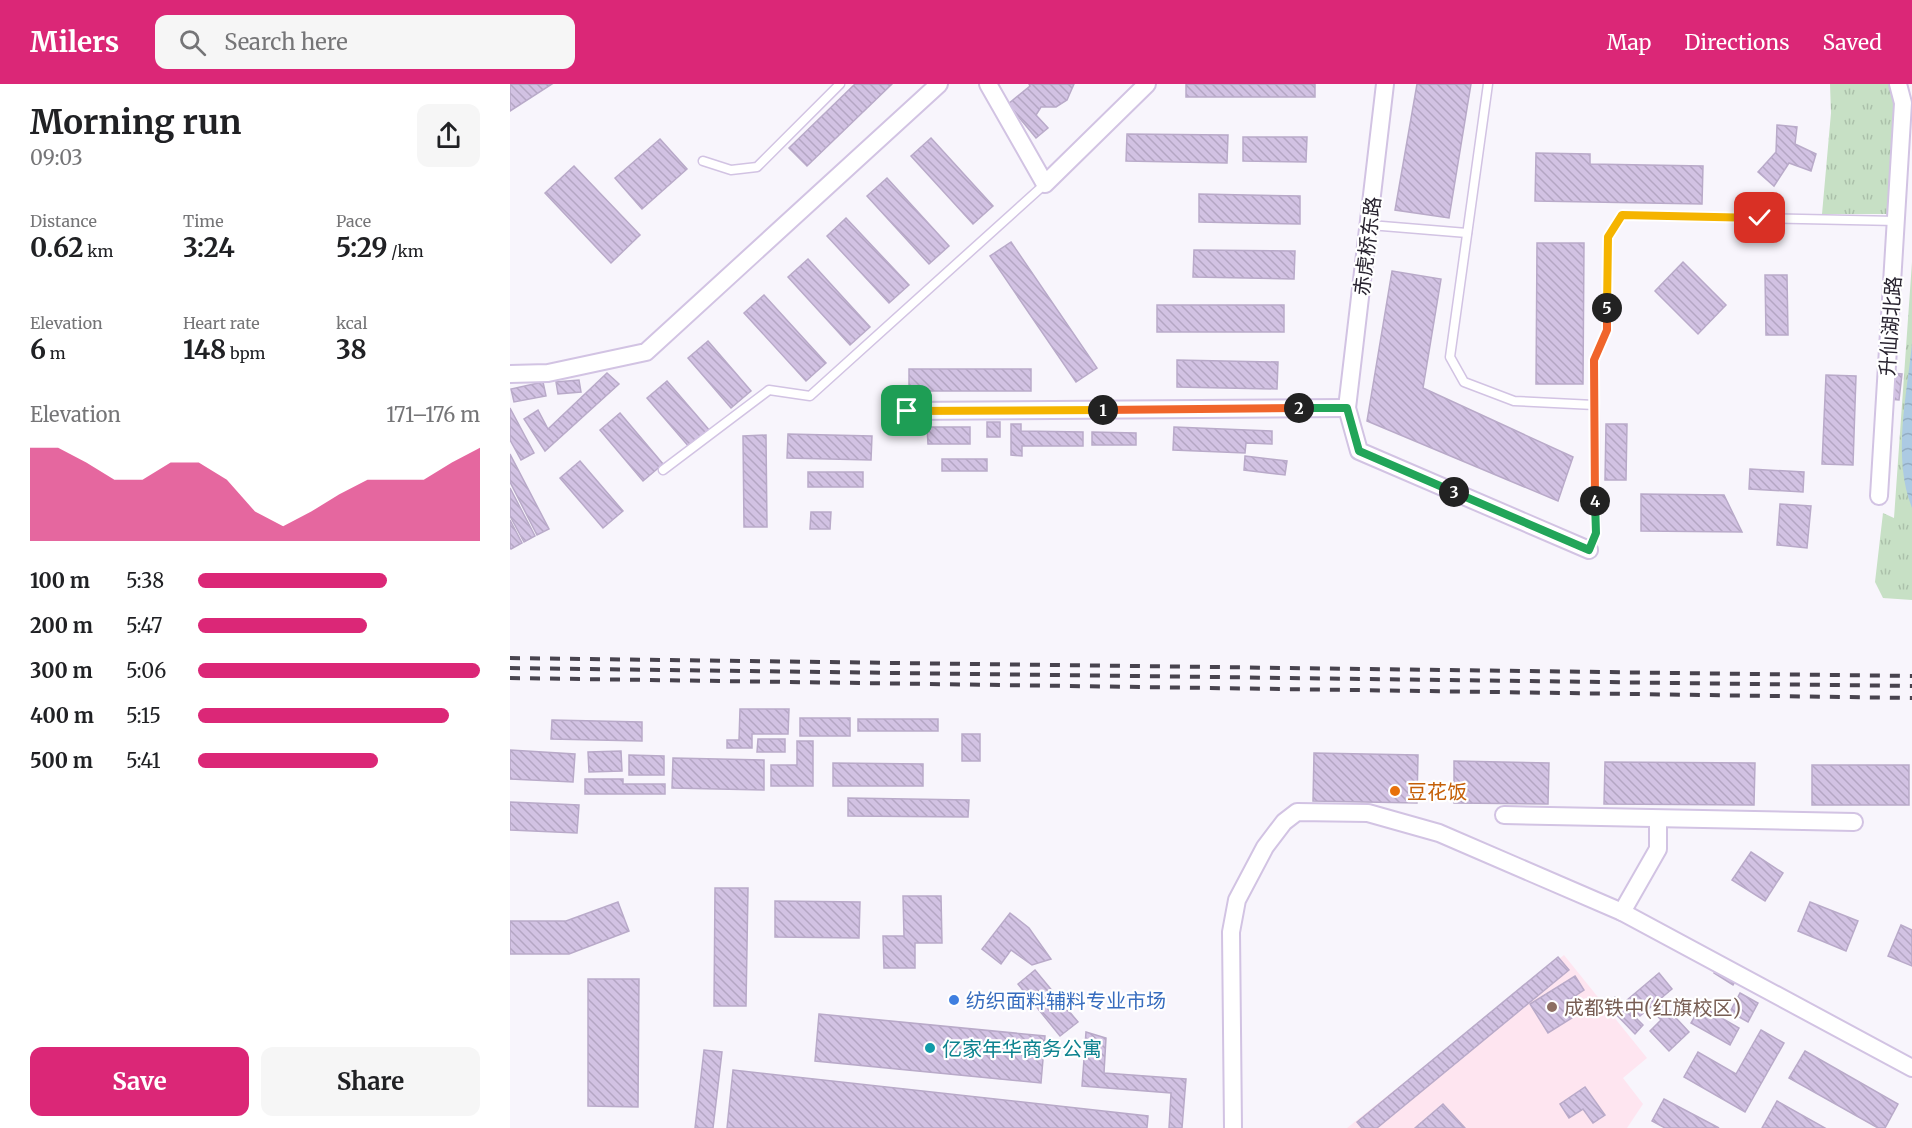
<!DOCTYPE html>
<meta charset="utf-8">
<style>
body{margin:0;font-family:Merriweather,"Noto Sans SC",serif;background:#f6f6f6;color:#202124;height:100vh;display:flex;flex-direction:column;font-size:22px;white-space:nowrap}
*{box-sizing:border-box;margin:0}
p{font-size:20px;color:#757577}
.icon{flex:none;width:33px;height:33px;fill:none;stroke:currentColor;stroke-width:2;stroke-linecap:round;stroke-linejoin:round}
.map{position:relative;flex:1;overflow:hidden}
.sheet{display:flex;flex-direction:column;background:#fff;width:510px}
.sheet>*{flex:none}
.pin{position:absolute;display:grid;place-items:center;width:51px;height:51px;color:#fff;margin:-26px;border-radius:12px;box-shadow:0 3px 9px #0006}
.km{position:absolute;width:30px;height:30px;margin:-15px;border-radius:50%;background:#222;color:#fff;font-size:16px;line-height:30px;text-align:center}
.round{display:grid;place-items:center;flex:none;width:63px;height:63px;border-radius:12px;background:#f6f6f6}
.headline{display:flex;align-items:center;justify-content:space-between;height:102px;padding:0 30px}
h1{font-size:33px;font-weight:700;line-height:45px}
.metrics{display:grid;grid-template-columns:repeat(3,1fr);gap:9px;height:102px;padding:6px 30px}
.metrics div{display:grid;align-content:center}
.metrics b{font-size:26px;font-weight:700}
.metrics small{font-size:16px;font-weight:400}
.metrics p{font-size:16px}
.chart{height:168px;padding:12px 30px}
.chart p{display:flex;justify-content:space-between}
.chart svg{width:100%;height:108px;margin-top:6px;fill:#db2777;opacity:.7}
.primary-button{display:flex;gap:12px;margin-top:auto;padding:12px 30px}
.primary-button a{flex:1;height:69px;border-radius:12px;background:#db2777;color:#fff;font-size:24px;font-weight:700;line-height:69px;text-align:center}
.primary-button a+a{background:#f6f6f6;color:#202124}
ul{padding:0 30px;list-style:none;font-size:20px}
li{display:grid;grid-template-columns:96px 72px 1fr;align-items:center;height:45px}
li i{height:15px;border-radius:8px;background:#db2777}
header{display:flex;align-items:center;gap:36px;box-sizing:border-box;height:84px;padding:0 30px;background:#db2777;color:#fff}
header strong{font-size:28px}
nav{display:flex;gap:33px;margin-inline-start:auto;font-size:21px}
.search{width:420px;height:54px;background:#f6f6f6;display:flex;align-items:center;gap:15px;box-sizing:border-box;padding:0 21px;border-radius:12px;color:#757577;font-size:22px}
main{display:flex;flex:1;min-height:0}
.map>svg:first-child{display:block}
.education{fill:#fee5f0}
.grass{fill:url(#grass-tufts)}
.water{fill:url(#water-waves)}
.building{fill:url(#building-back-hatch);stroke:#b9aac9;stroke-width:1.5}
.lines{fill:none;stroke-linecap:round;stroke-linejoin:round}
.lane-casing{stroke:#d2c3e3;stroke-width:11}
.street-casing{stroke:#d2c3e3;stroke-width:20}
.lane{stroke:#fff;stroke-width:8}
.street{stroke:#fff;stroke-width:16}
.rail{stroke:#48434e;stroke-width:4;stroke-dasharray:10 10;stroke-linecap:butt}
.split-1-casing{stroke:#fff;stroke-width:12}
.split-2-casing{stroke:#fff;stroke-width:12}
.split-3-casing{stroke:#fff;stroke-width:12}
.split-4-casing{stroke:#fff;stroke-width:12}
.split-5-casing{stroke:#fff;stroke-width:12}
.split-6-casing{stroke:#fff;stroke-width:12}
.split-1{stroke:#f5b400;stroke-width:8}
.split-2{stroke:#f0652b;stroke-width:8}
.split-3{stroke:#22a559;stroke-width:8}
.split-4{stroke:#22a559;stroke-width:8}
.split-5{stroke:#f0652b;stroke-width:8}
.split-6{stroke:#f5b400;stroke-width:8}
.food-dot{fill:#e8710a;stroke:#fff;stroke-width:2}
.shop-dot{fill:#3f7fe0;stroke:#fff;stroke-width:2}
.education-dot{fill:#8d6e63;stroke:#fff;stroke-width:2}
.culture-dot{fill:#0f9aa8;stroke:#fff;stroke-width:2}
.labels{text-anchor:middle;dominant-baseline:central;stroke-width:4.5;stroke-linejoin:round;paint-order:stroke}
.street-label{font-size:20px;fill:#28232f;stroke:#fff}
.food-label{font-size:20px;fill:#c56008;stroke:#fff;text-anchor:start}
.shop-label{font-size:20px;fill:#366cbe;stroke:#fff;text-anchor:start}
.education-label{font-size:20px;fill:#785e54;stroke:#fff;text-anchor:start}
.culture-label{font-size:20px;fill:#0d838f;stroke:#fff;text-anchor:start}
</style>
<header>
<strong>Milers</strong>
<div class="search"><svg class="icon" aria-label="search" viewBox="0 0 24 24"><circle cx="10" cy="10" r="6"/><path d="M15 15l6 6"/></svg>Search here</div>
<nav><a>Map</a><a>Directions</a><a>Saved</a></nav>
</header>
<main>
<section class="sheet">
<div class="headline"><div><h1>Morning run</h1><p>09:03</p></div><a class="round"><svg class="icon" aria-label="share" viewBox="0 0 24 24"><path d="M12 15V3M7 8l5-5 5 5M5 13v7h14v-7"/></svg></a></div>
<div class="metrics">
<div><p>Distance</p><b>0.62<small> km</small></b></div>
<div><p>Time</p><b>3:24</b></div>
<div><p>Pace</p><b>5:29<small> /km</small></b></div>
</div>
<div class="metrics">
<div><p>Elevation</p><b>6<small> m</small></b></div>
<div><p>Heart rate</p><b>148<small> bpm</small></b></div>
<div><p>kcal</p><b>38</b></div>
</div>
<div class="chart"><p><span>Elevation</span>171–176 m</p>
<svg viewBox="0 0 160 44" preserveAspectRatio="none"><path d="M0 44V6L10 6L20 12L30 19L40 19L50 12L60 12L70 19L80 32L90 38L100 32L110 25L120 19L130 19L140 19L150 12L160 6V44z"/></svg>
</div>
<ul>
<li><b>100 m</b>5:38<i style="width:67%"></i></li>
<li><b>200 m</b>5:47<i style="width:60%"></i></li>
<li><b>300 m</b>5:06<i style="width:100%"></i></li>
<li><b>400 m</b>5:15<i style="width:89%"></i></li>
<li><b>500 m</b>5:41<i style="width:64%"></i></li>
</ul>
<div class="primary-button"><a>Save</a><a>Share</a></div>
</section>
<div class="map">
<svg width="1402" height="1044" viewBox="0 0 1402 1044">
<defs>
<pattern id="grass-tufts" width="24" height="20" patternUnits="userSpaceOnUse" patternTransform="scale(1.5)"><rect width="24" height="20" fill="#c7e0c5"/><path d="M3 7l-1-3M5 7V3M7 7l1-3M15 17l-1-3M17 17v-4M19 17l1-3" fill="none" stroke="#abc0aa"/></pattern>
<pattern id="water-waves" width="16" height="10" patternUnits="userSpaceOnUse" patternTransform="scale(1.5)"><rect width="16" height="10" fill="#accae3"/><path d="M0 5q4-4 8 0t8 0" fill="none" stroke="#94adc3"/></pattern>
<pattern id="building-back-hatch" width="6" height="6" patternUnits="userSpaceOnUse" patternTransform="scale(1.5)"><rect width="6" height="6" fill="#d2c2e3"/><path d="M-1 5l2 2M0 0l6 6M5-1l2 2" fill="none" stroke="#b4a6c3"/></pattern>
</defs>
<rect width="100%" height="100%" fill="#f8f5fc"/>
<polygon class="education" points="1054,871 1137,974 1113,994 1133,1020 1117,1044 837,1044"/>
<g class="grass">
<polygon points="1320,0 1380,0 1384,23 1380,130 1312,130 1321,29"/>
<polygon points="1402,178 1402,516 1373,514 1365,498 1373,429 1384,434"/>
</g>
<path class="water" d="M 1402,259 L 1402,424 C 1382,373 1397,312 1402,259 Z"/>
<g class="building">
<polygon points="0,0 42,0 0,27"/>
<polygon points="345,0 382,0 297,82 279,64"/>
<polygon points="519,0 564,0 557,16 546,23 531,23 526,31 538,44 526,54 498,20 520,2"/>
<rect x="676" y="0" width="129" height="13"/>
<polygon points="907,0 961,0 939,134 885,126"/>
<polygon points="1267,41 1287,43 1285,60 1306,70 1301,87 1279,79 1264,102 1248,88 1266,68"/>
<polygon points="617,50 718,51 717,79 616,77"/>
<polygon points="733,53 797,53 796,78 733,77"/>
<polygon points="421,54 483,122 463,140 401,72"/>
<polygon points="150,55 177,85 132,125 105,94"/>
<polygon points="1026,69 1080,70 1080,80 1193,82 1192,120 1025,117"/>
<polygon points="64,82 130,151 101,179 35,109"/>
<polygon points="377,94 439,162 419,180 357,112"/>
<polygon points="689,110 790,112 790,140 689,138"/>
<polygon points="336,134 399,201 379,219 317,152"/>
<polygon points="501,158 587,284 566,298 480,172"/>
<polygon points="1027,159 1074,159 1073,300 1026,300"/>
<polygon points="684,166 785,167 784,195 683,193"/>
<polygon points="298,175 360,243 340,261 278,193"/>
<polygon points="1173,178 1216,221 1188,250 1145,207"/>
<polygon points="882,187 931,195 913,304 1063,373 1048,417 857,337"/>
<polygon points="1255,191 1277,191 1278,251 1256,251"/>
<polygon points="254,211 316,279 296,297 234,229"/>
<rect x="647" y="221" width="127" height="27"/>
<polygon points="198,257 241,307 221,324 178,274"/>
<polygon points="667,276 768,278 767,305 667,303"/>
<rect x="399" y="285" width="122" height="22"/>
<polygon points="97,289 109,300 35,367 14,335 28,326 38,345"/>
<polygon points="1381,289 1392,290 1389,316 1378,315"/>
<polygon points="1316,291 1346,292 1343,381 1312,380"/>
<polygon points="69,296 71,308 48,310 46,298"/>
<polygon points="157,297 200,347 180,364 137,314"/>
<polygon points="33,298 36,312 4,318 1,305"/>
<polygon points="0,324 24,369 11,376 0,356"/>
<polygon points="110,329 153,380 133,397 90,346"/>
<rect x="477" y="338" width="13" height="15"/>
<polygon points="501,340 511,340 511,347 573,348 573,362 512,362 512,372 501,371"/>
<polygon points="1096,340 1117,340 1116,396 1095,396"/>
<polygon points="417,343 460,343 460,360 418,360"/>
<polygon points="664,343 762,347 762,360 736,359 735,369 663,366"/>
<polygon points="582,348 626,349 626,361 582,361"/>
<polygon points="278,350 362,352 361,376 277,374"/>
<polygon points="256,351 257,443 234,443 233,352"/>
<polygon points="0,370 39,445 27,451 0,398"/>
<polygon points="735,372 777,377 775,391 734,386"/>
<rect x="432" y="375" width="45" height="12"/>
<polygon points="70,377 113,427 93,444 50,394"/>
<polygon points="1240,385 1294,388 1293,408 1239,405"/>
<rect x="298" y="388" width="55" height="15"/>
<polygon points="0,404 25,452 14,458 0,432"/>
<polygon points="1131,410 1214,411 1232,448 1131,447"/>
<polygon points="1270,420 1301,422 1297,464 1267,461"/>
<polygon points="301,428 321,428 320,445 300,445"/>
<polygon points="0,436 12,459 1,465 0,464"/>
<polygon points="230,625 279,625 278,650 242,650 242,664 217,664 217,656 229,656"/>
<rect x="290" y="634" width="50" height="18"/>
<rect x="348" y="635" width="80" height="12"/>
<polygon points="42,636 132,638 132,657 41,655"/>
<rect x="452" y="650" width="18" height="27"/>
<polygon points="248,655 275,655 275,668 247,668"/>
<polygon points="287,657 303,657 303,702 261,702 261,681 287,681"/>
<polygon points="0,666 65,670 63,698 0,695"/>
<polygon points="111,667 112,687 79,688 78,668"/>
<polygon points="804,669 908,671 907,719 803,717"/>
<polygon points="119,671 154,672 154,691 119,691"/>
<polygon points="163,674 254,676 254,706 162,704"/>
<polygon points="944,677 1039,679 1038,720 944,719"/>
<polygon points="1095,678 1245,679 1244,721 1094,720"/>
<polygon points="323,679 413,680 413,702 323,702"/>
<rect x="1302" y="681" width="97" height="40"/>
<polygon points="75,695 113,695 113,700 155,700 155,710 75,710"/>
<polygon points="338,714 459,716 458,733 338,732"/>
<polygon points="0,718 69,721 67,749 0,746"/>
<polygon points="1241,768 1273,789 1255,817 1222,796"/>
<polygon points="205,804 238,804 236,922 204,922"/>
<polygon points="393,812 431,812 432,859 405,859 405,884 374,884 373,852 394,852"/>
<polygon points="265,817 350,818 349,854 265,853"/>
<polygon points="108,818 119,847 59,870 0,870 0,837 56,837"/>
<polygon points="1300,818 1348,837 1336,867 1288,847"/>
<polygon points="500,829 519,844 541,875 522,881 501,866 491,880 472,865"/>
<polygon points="1391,841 1402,846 1402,882 1378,872"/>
<polygon points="1048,873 1059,886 867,1044 852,1044 847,1038"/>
<polygon points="1207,883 1227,894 1223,901 1204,889"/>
<polygon points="525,886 568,938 550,952 508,900"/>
<polygon points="1149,889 1162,905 1130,932 1117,916"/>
<polygon points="1065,892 1074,906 1056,918 1065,932 1038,949 1020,920"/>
<polygon points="78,895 129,895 128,1023 78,1022"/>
<polygon points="1230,909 1248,919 1238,938 1220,928"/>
<polygon points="1105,913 1133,941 1125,950 1097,921"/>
<polygon points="1152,919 1179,948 1159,967 1140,947 1151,936 1143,927"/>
<polygon points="1191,922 1229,944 1220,961 1181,939"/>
<polygon points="309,930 535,952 531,999 305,977"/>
<polygon points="1251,946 1274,959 1235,1028 1174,993 1188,968 1226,990"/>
<polygon points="576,948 596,954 594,989 676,995 672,1044 659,1044 661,1009 572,1002"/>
<polygon points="194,966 212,968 203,1044 185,1044"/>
<polygon points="1295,967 1388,1020 1375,1044 1368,1044 1279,994"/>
<polygon points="223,986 638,1032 637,1044 217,1044"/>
<polygon points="1075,1003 1095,1031 1083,1039 1073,1025 1059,1034 1050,1020"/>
<polygon points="1154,1015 1209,1044 1155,1044 1142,1037"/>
<polygon points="1267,1017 1315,1044 1252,1044"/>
<polygon points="933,1020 955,1044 905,1044"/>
</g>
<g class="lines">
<defs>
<g id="lane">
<polyline points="978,0 940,273 954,298 1004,317 1084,321"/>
<polyline points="193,77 221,86 247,83 330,0"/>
<polyline points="860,141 957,149"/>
<polyline points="153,386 259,306 300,312 535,100"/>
<polyline points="1079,466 1086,449 1084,276 1097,246 1098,153 1112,131 1387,137"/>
</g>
<g id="street">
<polyline points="478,0 535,100 637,0"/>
<polyline points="875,0 837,324 849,367 1079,466"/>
<polyline points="0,290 38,289 136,268 429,0"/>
<polyline points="397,327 837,324"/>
<polyline points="1369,412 1393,19 1388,0"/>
<polyline points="994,731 1344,738"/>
<polyline points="1112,828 1148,765 1148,736"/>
<polyline points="723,1044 721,848 727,816 755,763 774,738 787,728 858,729 929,749 1112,828 1402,984"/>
</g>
</defs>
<use href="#lane" class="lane-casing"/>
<use href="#street" class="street-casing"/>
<use href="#lane" class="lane"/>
<use href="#street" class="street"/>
<g class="rail">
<polyline points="0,574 1402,592"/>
<polyline points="0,584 1402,602"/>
<polyline points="0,594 1402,614"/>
</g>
</g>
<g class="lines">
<defs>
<polyline id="split-1" points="397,327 593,326"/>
<polyline id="split-2" points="593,326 789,324"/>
<polyline id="split-3" points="789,324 837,324 849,367 944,408"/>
<polyline id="split-4" points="944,408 1079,466 1086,449 1085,417"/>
<polyline id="split-5" points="1085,417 1084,276 1097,246 1097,224"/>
<polyline id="split-6" points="1097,224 1098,153 1112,131 1250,134"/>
</defs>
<use href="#split-1" class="split-1-casing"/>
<use href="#split-2" class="split-2-casing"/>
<use href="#split-3" class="split-3-casing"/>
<use href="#split-4" class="split-4-casing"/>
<use href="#split-5" class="split-5-casing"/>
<use href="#split-6" class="split-6-casing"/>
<use href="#split-1" class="split-1"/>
<use href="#split-2" class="split-2"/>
<use href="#split-3" class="split-3"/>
<use href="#split-4" class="split-4"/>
<use href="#split-5" class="split-5"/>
<use href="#split-6" class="split-6"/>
</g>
<circle class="food-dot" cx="885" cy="707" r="6"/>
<circle class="shop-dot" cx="444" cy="916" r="6"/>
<circle class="education-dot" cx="1042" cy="923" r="6"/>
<circle class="culture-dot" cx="420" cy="964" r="6"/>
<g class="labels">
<g class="street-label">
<text transform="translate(857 162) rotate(-83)">赤虎桥东路</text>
<text transform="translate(1380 242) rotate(-86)">升仙湖北路</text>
</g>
<g class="food-label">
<text x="897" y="707">豆花饭</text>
</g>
<g class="shop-label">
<text x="456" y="916">纺织面料辅料专业市场</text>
</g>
<g class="education-label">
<text x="1054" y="923">成都铁中(红旗校区)</text>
</g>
<g class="culture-label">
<text x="432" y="964">亿家年华商务公寓</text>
</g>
</g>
</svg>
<div class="pin" style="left:397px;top:327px;background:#1e9e55"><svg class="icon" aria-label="arrive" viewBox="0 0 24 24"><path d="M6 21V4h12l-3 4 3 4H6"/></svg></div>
<div class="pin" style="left:1250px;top:134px;background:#d93025"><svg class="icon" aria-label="check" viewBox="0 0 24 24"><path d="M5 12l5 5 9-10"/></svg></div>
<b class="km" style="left:593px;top:326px">1</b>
<b class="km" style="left:789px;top:324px">2</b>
<b class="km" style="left:944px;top:408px">3</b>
<b class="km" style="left:1085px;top:417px">4</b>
<b class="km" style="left:1097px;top:224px">5</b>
</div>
</main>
